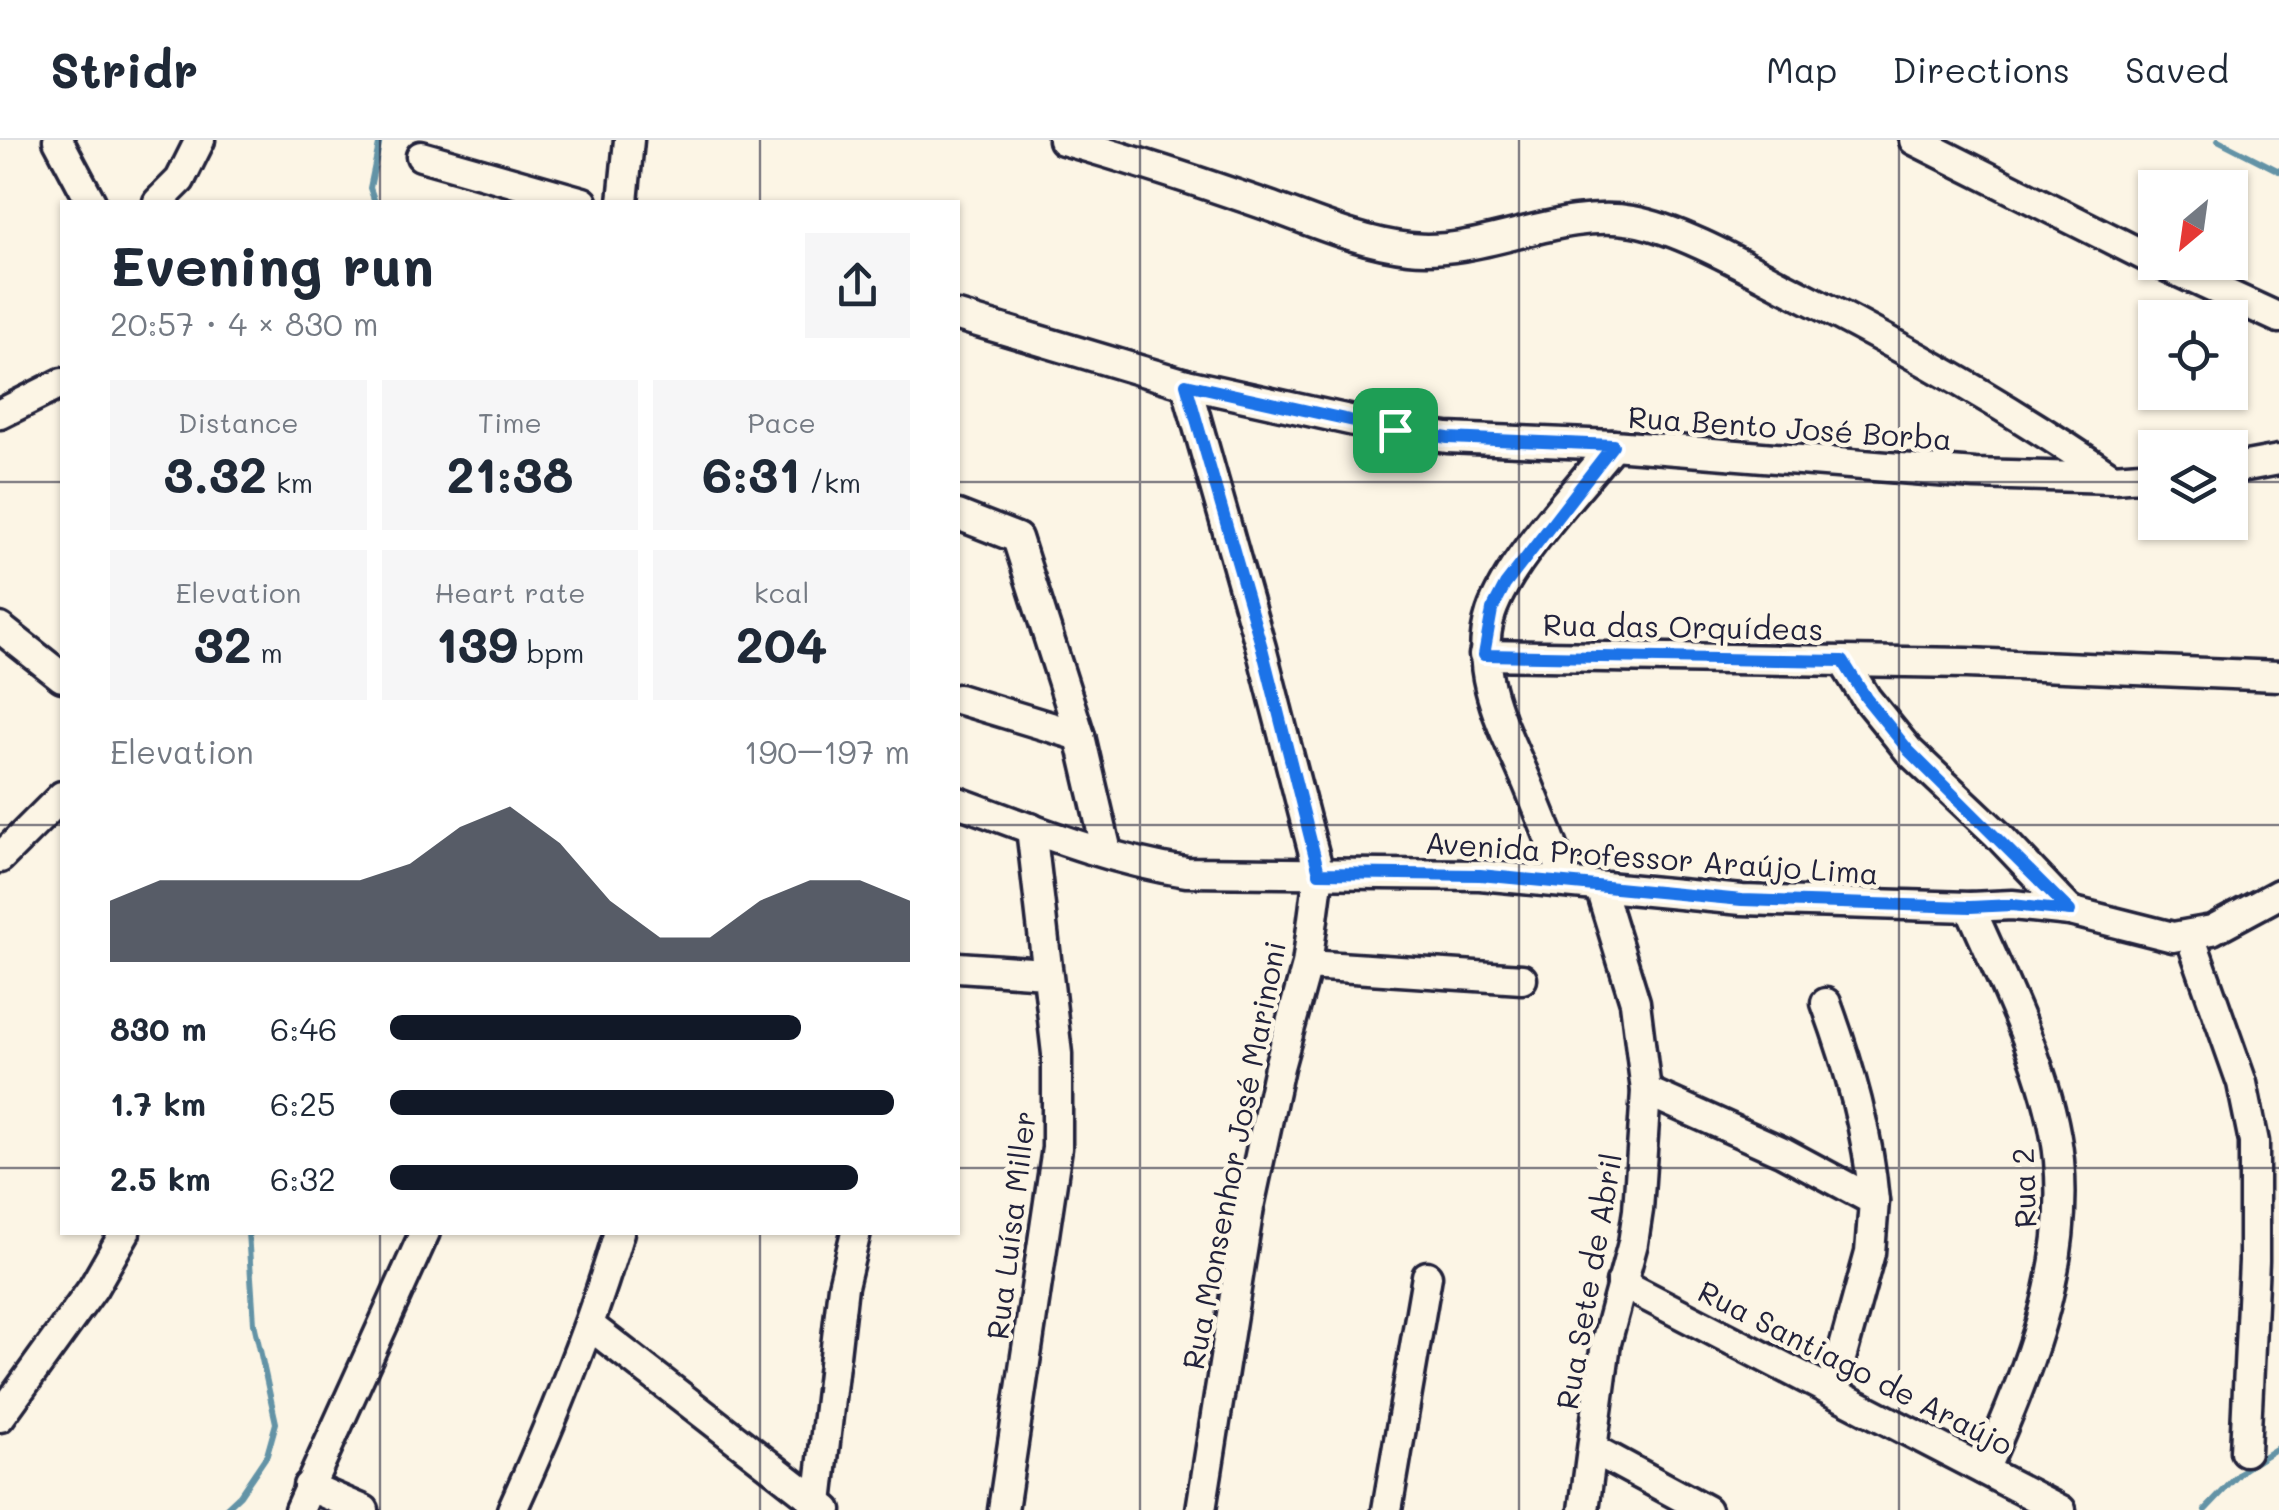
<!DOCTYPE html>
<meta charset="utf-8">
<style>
body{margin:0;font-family:Mali,sans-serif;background:#f6f6f7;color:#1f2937;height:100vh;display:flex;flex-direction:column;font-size:38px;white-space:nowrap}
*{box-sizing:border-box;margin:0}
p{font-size:32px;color:#747a83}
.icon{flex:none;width:55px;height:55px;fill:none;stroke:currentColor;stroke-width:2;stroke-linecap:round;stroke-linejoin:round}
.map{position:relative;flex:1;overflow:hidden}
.sheet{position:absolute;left:60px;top:60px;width:900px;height:1035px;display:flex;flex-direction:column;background:#fff;border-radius:0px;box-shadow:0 2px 8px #0004}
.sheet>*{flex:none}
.needle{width:65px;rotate:209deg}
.fabs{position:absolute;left:2138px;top:30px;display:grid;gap:20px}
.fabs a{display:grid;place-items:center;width:110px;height:110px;border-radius:0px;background:#fff;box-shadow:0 2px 8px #0004;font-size:50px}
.pin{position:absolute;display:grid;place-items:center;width:85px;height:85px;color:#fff;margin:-42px;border-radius:20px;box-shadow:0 5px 15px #0006}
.round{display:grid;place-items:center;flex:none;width:105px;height:105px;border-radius:0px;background:#f6f6f7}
.headline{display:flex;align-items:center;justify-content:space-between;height:170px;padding:0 50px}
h1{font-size:55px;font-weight:700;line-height:75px}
.metrics{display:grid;grid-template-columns:repeat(3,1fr);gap:15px;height:170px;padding:10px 50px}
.metrics div{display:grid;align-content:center;border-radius:0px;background:#f6f6f7;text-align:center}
.metrics b{font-size:50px;font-weight:700}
.metrics small{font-size:28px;font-weight:400}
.metrics p{font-size:28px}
.chart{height:280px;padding:20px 50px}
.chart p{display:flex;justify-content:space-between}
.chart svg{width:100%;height:180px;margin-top:10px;fill:#111827;opacity:.7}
ul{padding:0 50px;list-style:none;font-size:32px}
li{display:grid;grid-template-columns:160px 120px 1fr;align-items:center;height:75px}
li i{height:25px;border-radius:12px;background:#111827}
header{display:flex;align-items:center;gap:60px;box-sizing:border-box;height:140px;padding:0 50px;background:#fff;border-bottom:2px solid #e0e1e3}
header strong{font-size:48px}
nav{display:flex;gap:55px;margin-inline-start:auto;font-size:35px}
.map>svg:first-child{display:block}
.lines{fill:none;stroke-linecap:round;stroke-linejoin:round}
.stream{stroke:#6493a6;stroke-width:6}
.minor-casing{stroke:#22223b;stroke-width:35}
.minor{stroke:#fcf5e5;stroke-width:28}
.route-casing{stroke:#fff;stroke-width:20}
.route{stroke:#1a73e8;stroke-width:12}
.grid{fill:none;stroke:#22223b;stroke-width:2.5;stroke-opacity:0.55}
.labels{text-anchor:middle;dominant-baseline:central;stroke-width:9;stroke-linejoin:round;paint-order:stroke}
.street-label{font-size:30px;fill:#22223b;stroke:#fcf5e5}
</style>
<header>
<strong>Stridr</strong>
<nav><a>Map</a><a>Directions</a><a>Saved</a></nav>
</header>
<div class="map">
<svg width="2279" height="1370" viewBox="0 0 2279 1370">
<rect width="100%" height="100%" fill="#fcf5e5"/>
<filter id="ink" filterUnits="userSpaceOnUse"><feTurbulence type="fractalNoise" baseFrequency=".01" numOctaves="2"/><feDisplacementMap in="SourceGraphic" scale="20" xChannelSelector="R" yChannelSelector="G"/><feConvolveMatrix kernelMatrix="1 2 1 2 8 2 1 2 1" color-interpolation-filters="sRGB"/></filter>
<g filter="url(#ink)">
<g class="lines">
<g class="stream">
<polyline points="2218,0 2279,31"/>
<polyline points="375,62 370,48 380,0"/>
<polyline points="224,1370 240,1355 267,1315 276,1283 254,1183 248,1092"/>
<polyline points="2205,1370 2244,1329 2279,1307"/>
</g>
<defs>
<g id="minor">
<polyline points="58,0 91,62"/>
<path d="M 1063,0 C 1133,20 1203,43 1272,67 C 1316,83 1362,103 1409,108 C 1485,116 1557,68 1633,81 C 1679,89 1743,125 1785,147 C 1898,204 2007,265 2111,337"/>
<polyline points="1914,0 2155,121"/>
<polyline points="421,16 583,62"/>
<polyline points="158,62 180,40 200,0"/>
<polyline points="623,62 629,0"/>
<polyline points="2157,122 2279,178"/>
<polyline points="958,176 1186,244 1395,290 1447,298 1613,305 1975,334 2113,338 2155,335"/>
<polyline points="1186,244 1261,508 1319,733 1307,825 1279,927 1249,1067 1201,1370"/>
<polyline points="0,274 62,243"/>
<polyline points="2230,329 2279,320"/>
<polyline points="958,375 1017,398 1080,596 1107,712"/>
<polyline points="0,488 62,537"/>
<polyline points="1484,515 1967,523 2279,536"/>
<polyline points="1843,521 1866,558 1909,611 1997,694 2070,771"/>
<polyline points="958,559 1080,596"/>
<path d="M 958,662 C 1032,689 1108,720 1186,732 L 1480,735 L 1742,760 L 1970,767 L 2012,765 L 2070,771 L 2173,797 L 2212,790 L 2279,754"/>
<polyline points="0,718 62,656"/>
<path d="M 1566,742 C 1555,711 1543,680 1530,649 C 1507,593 1471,535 1491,473 C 1508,422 1578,349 1613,305"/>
<path d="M 1970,767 C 2004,845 2051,935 2059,1020 C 2069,1129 2028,1233 1984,1330"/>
<polyline points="2190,796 2242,943 2254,1002 2254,1121 2245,1311"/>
<polyline points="1307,825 1522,839"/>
<polyline points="958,827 1046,833"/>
<path d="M 1826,863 C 1850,929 1868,992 1874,1061"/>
<polyline points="1646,951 1783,1012 1874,1061 1870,1113 1832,1251"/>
<polyline points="1621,1143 2061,1370"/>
<polyline points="589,1185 827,1370"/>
<polyline points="0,1277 93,1148 125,1092"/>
<polyline points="1593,1309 1706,1370"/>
<polyline points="308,1346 364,1370"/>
<polyline points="818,1363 843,1146 856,1092"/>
<polyline points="299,1370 425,1092"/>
<path d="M 512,1370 C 553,1280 591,1188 619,1092"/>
<polyline points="1003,1370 1057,1008 1057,914 1031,688"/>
<polyline points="1387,1370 1427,1136"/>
<polyline points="1584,1370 1606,1203 1633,1103 1638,1070 1646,951 1635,862 1600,748"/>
</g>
</defs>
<use href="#minor" class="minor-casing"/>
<use href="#minor" class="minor"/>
</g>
</g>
<g class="lines" filter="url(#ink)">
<defs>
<polygon id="route" points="1186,244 1395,290 1448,298 1613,305 1505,445 1492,470 1484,515 1843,521 1866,558 1909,611 2070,771 2012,765 1970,767 1742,760 1480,735 1319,733 1262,508"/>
</defs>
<use href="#route" class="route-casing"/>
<use href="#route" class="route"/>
</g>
<path class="grid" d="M 380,0 L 380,62M 760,0 L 760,62M 1140,0 L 1140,1370M 1519,0 L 1519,1370M 1899,0 L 1899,1370M 0,342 L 62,342M 958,342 L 2155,342M 2230,342 L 2279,342M 0,685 L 62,685M 958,685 L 2279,685M 0,1028 L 62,1028M 958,1028 L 2279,1028M 380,1092 L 380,1370M 760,1092 L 760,1370"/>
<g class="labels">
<g class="street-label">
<text transform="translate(1790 287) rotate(4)">Rua Bento José Borba</text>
<text transform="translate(1683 486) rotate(1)">Rua das Orquídeas</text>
<text transform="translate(1652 717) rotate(4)">Avenida Professor Araújo Lima</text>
<text transform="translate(1233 1015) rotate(-79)">Rua Monsenhor José Marinoni</text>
<text transform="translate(2023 1048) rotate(-92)">Rua 2</text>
<text transform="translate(1010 1085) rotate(-83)">Rua Luísa Miller</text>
<text transform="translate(1588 1141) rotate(-80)">Rua Sete de Abril</text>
<text transform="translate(1856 1227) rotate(27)">Rua Santiago de Araújo</text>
</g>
</g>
</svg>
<div class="fabs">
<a><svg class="needle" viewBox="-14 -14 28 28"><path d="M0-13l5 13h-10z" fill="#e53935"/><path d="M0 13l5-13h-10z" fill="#747a83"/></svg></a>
<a><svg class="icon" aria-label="locate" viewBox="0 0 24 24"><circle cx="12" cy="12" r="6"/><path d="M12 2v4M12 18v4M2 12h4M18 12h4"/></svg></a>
<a><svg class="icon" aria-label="layers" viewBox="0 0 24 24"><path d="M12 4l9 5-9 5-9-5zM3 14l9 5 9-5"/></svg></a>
</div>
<div class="pin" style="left:1395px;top:290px;background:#1e9e55"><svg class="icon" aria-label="arrive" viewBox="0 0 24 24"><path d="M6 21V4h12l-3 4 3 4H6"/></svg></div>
<section class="sheet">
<div class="headline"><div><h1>Evening run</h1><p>20:57 · 4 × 830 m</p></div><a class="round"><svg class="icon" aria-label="share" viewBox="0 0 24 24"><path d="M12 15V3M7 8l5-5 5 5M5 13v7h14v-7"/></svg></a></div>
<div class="metrics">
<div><p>Distance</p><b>3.32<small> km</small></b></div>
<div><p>Time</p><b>21:38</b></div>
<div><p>Pace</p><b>6:31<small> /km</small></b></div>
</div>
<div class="metrics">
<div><p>Elevation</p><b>32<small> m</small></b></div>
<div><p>Heart rate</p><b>139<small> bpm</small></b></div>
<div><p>kcal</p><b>204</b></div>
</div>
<div class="chart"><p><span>Elevation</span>190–197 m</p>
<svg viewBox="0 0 160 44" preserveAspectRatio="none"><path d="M0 44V29L10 24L20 24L30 24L40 24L50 24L60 20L70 11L80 6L90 15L100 29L110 38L120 38L130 29L140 24L150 24L160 29V44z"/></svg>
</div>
<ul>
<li><b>830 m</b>6:46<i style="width:79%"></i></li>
<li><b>1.7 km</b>6:25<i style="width:97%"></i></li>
<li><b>2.5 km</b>6:32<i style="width:90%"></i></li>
</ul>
</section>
</div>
